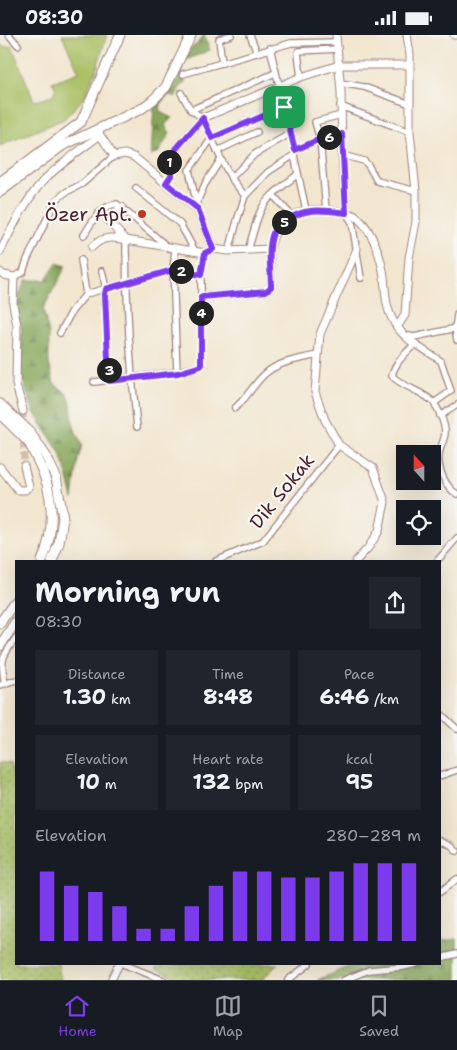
<!DOCTYPE html>
<meta charset="utf-8">
<style>
body{margin:0;font-family:"Shantell Sans",sans-serif;background:#20242c;color:#f1f3f6;height:100vh;display:flex;flex-direction:column;font-size:19px;white-space:nowrap}
*{box-sizing:border-box;margin:0}
p{font-size:16px;color:#9ea1a6}
.icon{flex:none;width:28px;height:28px;fill:none;stroke:currentColor;stroke-width:2;stroke-linecap:round;stroke-linejoin:round}
.map{position:relative;flex:1;overflow:hidden}
.panel{position:absolute;left:15px;top:525px;width:426px;height:405px;display:flex;flex-direction:column;background:#171b24;border-radius:0px;box-shadow:0 5px 20px #0002}
.panel>*{flex:none}
.needle{width:32px;rotate:339deg}
.buttons{position:absolute;left:396px;top:410px;display:grid;gap:10px}
.buttons a{display:grid;place-items:center;width:45px;height:45px;border-radius:0px;background:#171b24;box-shadow:0 5px 20px #0002;font-size:25px}
.pin{position:absolute;display:grid;place-items:center;width:42px;height:42px;color:#fff;margin:-21px;border-radius:10px;box-shadow:0 2px 8px #0006}
.km{position:absolute;width:25px;height:25px;margin:-12px;border-radius:50%;background:#222;color:#fff;font-size:14px;line-height:25px;text-align:center}
.round{display:grid;place-items:center;flex:none;width:52px;height:52px;border-radius:0px;background:#20242c}
.summary{display:flex;align-items:center;justify-content:space-between;height:85px;padding:0 20px}
h1{font-size:28px;font-weight:700;line-height:38px}
.figures{display:grid;grid-template-columns:repeat(3,1fr);gap:8px;height:85px;padding:5px 20px}
.figures div{display:grid;align-content:center;border-radius:0px;background:#20242c;text-align:center}
.figures b{font-size:21px;font-weight:700}
.figures small{font-size:14px;font-weight:400}
.figures p{font-size:14px}
.chart{height:140px;padding:10px 20px}
.chart p{display:flex;justify-content:space-between}
.chart svg{width:100%;height:90px;margin-top:5px;stroke:#7c3aed;stroke-width:6}
.status{display:flex;justify-content:space-between;align-items:center;height:35px;padding:0 25px;background:#171b24;direction:ltr}
.status svg{height:14px;fill:currentColor}
.menu{display:flex;justify-content:space-around;align-items:center;height:70px;border-top:1px solid #363941;background:#171b24;font-size:14px;color:#9ea1a6}
.menu a{display:grid;justify-items:center;gap:2px}
.menu .current{color:#7c3aed}
.map>svg:first-child{display:block}
.grass{fill:#a8bf64;stroke:#796f48}
.forest{fill:url(#forest-firs);stroke:#686242}
.garden{fill:url(#garden-dots);stroke:#796f48}
.lines{fill:none;stroke-linecap:round;stroke-linejoin:round}
.tertiary-tunnel{stroke:#d0beae;stroke-width:7;stroke-dasharray:7 3.5;stroke-linecap:butt}
.pedestrian-casing{stroke:#9e827d;stroke-width:6}
.minor-casing{stroke:#9e827d;stroke-width:8}
.tertiary-casing{stroke:#9e827d;stroke-width:9}
.primary-casing{stroke:#9e827d;stroke-width:11}
.pedestrian{stroke:#fff;stroke-width:4}
.minor{stroke:#fff;stroke-width:5.5}
.tertiary{stroke:#fff;stroke-width:7}
.primary{stroke:#fff;stroke-width:9}
.route-casing{stroke:#fff;stroke-width:10}
.route{stroke:#7c3aed;stroke-width:6}
.poi-dot{fill:#c8321e;stroke:#f6f6f2;stroke-width:2}
.labels{text-anchor:middle;dominant-baseline:central;stroke-width:4.5;stroke-linejoin:round;paint-order:stroke}
.poi-label{font-size:19px;fill:#4a1f2b;stroke:#f6f6f2;text-anchor:end}
.street-label{font-size:19px;fill:#4a1f2b;stroke:#f6f6f2}
</style>
<div class="status"><b>08:30</b><svg viewBox="0 0 49 12"><path d="M0 12V9h3v3zM5 12V6h3v6zM10 12V3h3v9zM15 12V0h3v12zM26 1h20v11H26zM47 4h2v5h-2z"/></svg></div>
<div class="map">
<svg width="457" height="945" viewBox="0 0 457 945">
<defs>
<pattern id="forest-firs" width="22" height="20" patternUnits="userSpaceOnUse" patternTransform="scale(1.25)"><rect width="22" height="20" fill="#86a65a"/><path d="M5 1l3.5 6h-7zM16 11l3.5 6h-7z" fill="#70874b"/></pattern>
<pattern id="garden-dots" width="8" height="8" patternUnits="userSpaceOnUse" patternTransform="scale(1.25)"><rect width="8" height="8" fill="#a8bf64"/><path d="M2 2h.1M6 6h.1" fill="none" stroke="#8b9b53" stroke-width="1.8" stroke-linecap="round"/></pattern>
</defs>
<rect width="100%" height="100%" fill="#f6f6f2"/>
<filter id="ink" filterUnits="userSpaceOnUse"><feTurbulence type="fractalNoise" baseFrequency=".02" numOctaves="2"/><feDisplacementMap in="SourceGraphic" scale="10" xChannelSelector="R" yChannelSelector="G"/><feConvolveMatrix kernelMatrix="1 2 1 2 8 2 1 2 1" color-interpolation-filters="sRGB"/></filter>
<filter id="wash" filterUnits="userSpaceOnUse"><feTurbulence type="fractalNoise" baseFrequency=".0096" numOctaves="4" result="noise"/><feDisplacementMap in="SourceGraphic" scale="20" xChannelSelector="R" yChannelSelector="G"/><feGaussianBlur stdDeviation="1.12" result="paint"/><feColorMatrix in="noise" values="0 0 0 0 0 0 0 0 0 0 0 0 0 0 0 0 0 1.4 0 .05"/><feComposite in="paint" operator="in"/></filter>
<g filter="url(#wash)">
<rect width="100%" height="100%" fill="#f2e6cf"/>
<path class="grass" d="M 62,0 L 107,0 L 96,36 L 84,63 L 64,84 L 0,111 L 0,9 L 4,12 L 12,11 L 34,66 C 43,64 52,63 56,54 L 52,47 L 79,37 Z"/>
<g class="forest">
<path d="M 204,0 L 210,15 L 181,27 L 185,48 L 179,54 L 176,62 L 170,60 L 165,62 C 162,67 159,72 160,77 L 172,83 L 165,90 L 170,98 L 159,117 L 151,121 L 154,69 L 188,15 L 196,10 Z"/>
<path d="M 57,228 L 66,231 L 43,274 L 49,298 L 49,328 L 54,349 C 78,363 68,370 74,391 C 75,397 80,404 82,410 L 78,425 L 73,464 L 66,435 L 60,418 L 34,377 L 20,338 L 22,295 L 17,274 L 19,261 L 25,245 L 45,245 Z"/>
<polygon points="457,904 457,945 317,945 355,929 440,929 440,906"/>
</g>
<g class="garden">
<polygon points="0,727 10,729 16,755 16,929 58,929 61,945 0,945"/>
<polygon points="157,929 278,929 262,945 182,945 156,934"/>
</g>
</g>
<g filter="url(#ink)">
<g class="lines">
<polyline class="tertiary-tunnel" points="23,376 24,431"/>
<defs>
<polyline id="pedestrian" points="166,148 172,139 168,123 173,117"/>
<g id="minor">
<polyline points="9,0 18,10"/>
<polyline points="250,0 257,18"/>
<polyline points="270,13 295,115"/>
<polyline points="222,28 219,4 231,0"/>
<polyline points="183,39 291,8 337,7"/>
<polyline points="301,42 298,18 299,16 338,14"/>
<polyline points="340,48 364,52 410,69"/>
<polyline points="181,58 191,75 203,83 221,124 231,143 245,161"/>
<polyline points="340,71 410,97"/>
<polyline points="191,75 275,38"/>
<polyline points="217,116 257,97"/>
<polyline points="294,120 306,175"/>
<polyline points="342,120 364,126 368,130 377,146 416,156"/>
<polyline points="231,143 255,119 291,98"/>
<polyline points="136,153 180,189 195,216"/>
<polyline points="273,160 292,181"/>
<polyline points="197,167 205,149 221,124"/>
<polyline points="198,175 189,135 212,103 284,72"/>
<polyline points="326,175 320,104 315,87 341,80"/>
<polyline points="346,178 352,187 361,243"/>
<path d="M 84,200 C 93,186 99,171 117,169 L 169,213"/>
<path d="M 126,205 C 126,268 130,330 137,392"/>
<polyline points="175,214 173,235 177,337"/>
<path d="M 248,215 C 252,203 255,189 260,177 C 267,161 285,150 298,139"/>
<polyline points="229,216 237,186 245,161 268,137 294,120 295,115 320,104 342,99"/>
<polyline points="81,225 86,259"/>
<polyline points="102,236 106,254 105,259 109,346"/>
<polyline points="14,242 23,237 27,225 56,165 66,157 82,149 114,121"/>
<polyline points="457,280 455,293 457,305"/>
<polyline points="60,298 72,276 86,259 173,235 201,239"/>
<polyline points="404,300 414,302 457,293"/>
<polyline points="94,347 177,337 201,331 201,239 205,218"/>
<path d="M 434,368 L 451,356 L 441,326 L 415,309 C 407,317 394,328 392,341 C 404,353 425,357 434,368 C 439,375 445,389 445,397 C 445,405 440,412 439,419 C 437,433 445,452 457,459"/>
<path d="M 235,373 C 248,362 254,348 266,338 C 280,326 301,324 318,320"/>
<polyline points="440,381 457,370"/>
<polyline points="216,526 263,506 339,410"/>
<polyline points="437,526 457,503"/>
<path d="M 5,649 C 0,624 2,622 16,603"/>
<polyline points="0,650 16,645"/>
<polyline points="440,678 457,694"/>
<polyline points="440,741 457,735"/>
<polyline points="440,805 451,810 457,816"/>
<polyline points="440,857 457,844"/>
<polyline points="440,923 457,919"/>
<polyline points="123,929 163,945"/>
<polyline points="288,945 309,929"/>
<polyline points="344,945 369,935 403,932 416,929"/>
</g>
<g id="tertiary">
<polyline points="336,0 341,57 342,120 346,178"/>
<polyline points="454,0 457,0"/>
<polyline points="173,117 203,83 301,42 339,30 409,30"/>
<path d="M 92,212 C 103,201 112,202 126,205"/>
<path d="M 213,214 L 229,216 L 270,214 C 274,196 277,186 296,179 C 308,174 320,174 333,176 C 340,177 350,177 355,181 C 370,192 378,214 382,231 C 386,245 384,260 388,273 C 392,288 402,300 415,309"/>
<path d="M 0,217 C 12,193 24,168 42,147 C 57,131 82,114 100,100 L 114,121 L 125,119 L 134,122 L 198,175 L 213,214 L 205,218 L 126,205 L 108,186 L 108,183 L 122,172"/>
<polyline points="0,237 4,240 14,242 13,269 17,291 16,349 23,376"/>
<polyline points="201,262 266,256 271,252 270,214"/>
<polyline points="397,292 405,280 409,223 416,187 416,156 410,97 410,20 407,0"/>
<polyline points="0,432 18,455 25,455 29,452 24,431"/>
<polyline points="356,526 368,513 379,496 385,467 373,433 339,410 325,385 315,357 320,299 357,214"/>
<polyline points="111,945 119,929"/>
</g>
<g id="primary">
<polyline points="0,147 81,87 120,0"/>
<polyline points="0,157 62,111 141,74 153,65 166,52 191,0"/>
<polyline points="0,369 29,396 46,421 56,442 63,483 59,508 52,526"/>
<path d="M 0,379 C 9,388 19,397 28,407 C 32,412 34,419 37,424 C 54,457 56,493 42,526"/>
<polyline points="0,588 16,565"/>
<polyline points="0,611 16,586"/>
</g>
</defs>
<use href="#pedestrian" class="pedestrian-casing"/>
<use href="#minor" class="minor-casing"/>
<use href="#tertiary" class="tertiary-casing"/>
<use href="#primary" class="primary-casing"/>
<use href="#pedestrian" class="pedestrian"/>
<use href="#minor" class="minor"/>
<use href="#tertiary" class="tertiary"/>
<use href="#primary" class="primary"/>
</g>
</g>
<g class="lines" filter="url(#ink)">
<defs>
<path id="route" d="M 284,72 L 295,115 L 320,104 L 342,99 L 346,178 C 323,175 303,172 284,187 C 281,189 276,191 275,194 C 266,209 271,235 271,252 L 266,256 L 201,262 L 201,331 L 178,338 L 109,346 L 105,259 L 106,254 L 173,235 L 201,240 L 205,218 L 213,214 L 198,174 L 166,148 L 172,139 L 168,123 L 203,83 L 212,103 Z"/>
</defs>
<use href="#route" class="route-casing"/>
<use href="#route" class="route"/>
</g>
<circle class="poi-dot" cx="142" cy="179" r="5"/>
<g class="labels">
<g class="poi-label">
<text x="132" y="179">Özer Apt.</text>
</g>
<g class="street-label">
<text transform="translate(282 456) rotate(-51)">Dik Sokak</text>
</g>
</g>
</svg>
<div class="buttons">
<a><svg class="needle" viewBox="-14 -14 28 28"><path d="M0-13l5 13h-10z" fill="#e53935"/><path d="M0 13l5-13h-10z" fill="#9ea1a6"/></svg></a>
<a><svg class="icon" aria-label="locate" viewBox="0 0 24 24"><circle cx="12" cy="12" r="6"/><path d="M12 2v4M12 18v4M2 12h4M18 12h4"/></svg></a>
</div>
<div class="pin" style="left:284px;top:72px;background:#1e9e55"><svg class="icon" aria-label="arrive" viewBox="0 0 24 24"><path d="M6 21V4h12l-3 4 3 4H6"/></svg></div>
<b class="km" style="left:169px;top:127px">1</b>
<b class="km" style="left:181px;top:236px">2</b>
<b class="km" style="left:109px;top:335px">3</b>
<b class="km" style="left:201px;top:278px">4</b>
<b class="km" style="left:284px;top:187px">5</b>
<b class="km" style="left:329px;top:102px">6</b>
<section class="panel">
<div class="summary"><div><h1>Morning run</h1><p>08:30</p></div><a class="round"><svg class="icon" aria-label="share" viewBox="0 0 24 24"><path d="M12 15V3M7 8l5-5 5 5M5 13v7h14v-7"/></svg></a></div>
<div class="figures">
<div><p>Distance</p><b>1.30<small> km</small></b></div>
<div><p>Time</p><b>8:48</b></div>
<div><p>Pace</p><b>6:46<small> /km</small></b></div>
</div>
<div class="figures">
<div><p>Elevation</p><b>10<small> m</small></b></div>
<div><p>Heart rate</p><b>132<small> bpm</small></b></div>
<div><p>kcal</p><b>95</b></div>
</div>
<div class="chart"><p><span>Elevation</span>280–289 m</p>
<svg viewBox="0 0 160 44" preserveAspectRatio="none"><path d="M5 44V10M15 44V17M25 44V20M35 44V27M45 44V38M55 44V38M65 44V27M75 44V17M85 44V10M95 44V10M105 44V13M115 44V13M125 44V10M135 44V6M145 44V6M155 44V6"/></svg>
</div>
</section>
</div>
<nav class="menu">
<a class="current"><svg class="icon" aria-label="home" viewBox="0 0 24 24"><path d="M3 11l9-7 9 7M6 9v11h12V9"/></svg>Home</a>
<a><svg class="icon" aria-label="map" viewBox="0 0 24 24"><path d="M3 6l6-2 6 2 6-2v14l-6 2-6-2-6 2zM9 4v14M15 6v14"/></svg>Map</a>
<a><svg class="icon" aria-label="saved" viewBox="0 0 24 24"><path d="M7 4h10v16l-5-4-5 4z"/></svg>Saved</a>
</nav>
